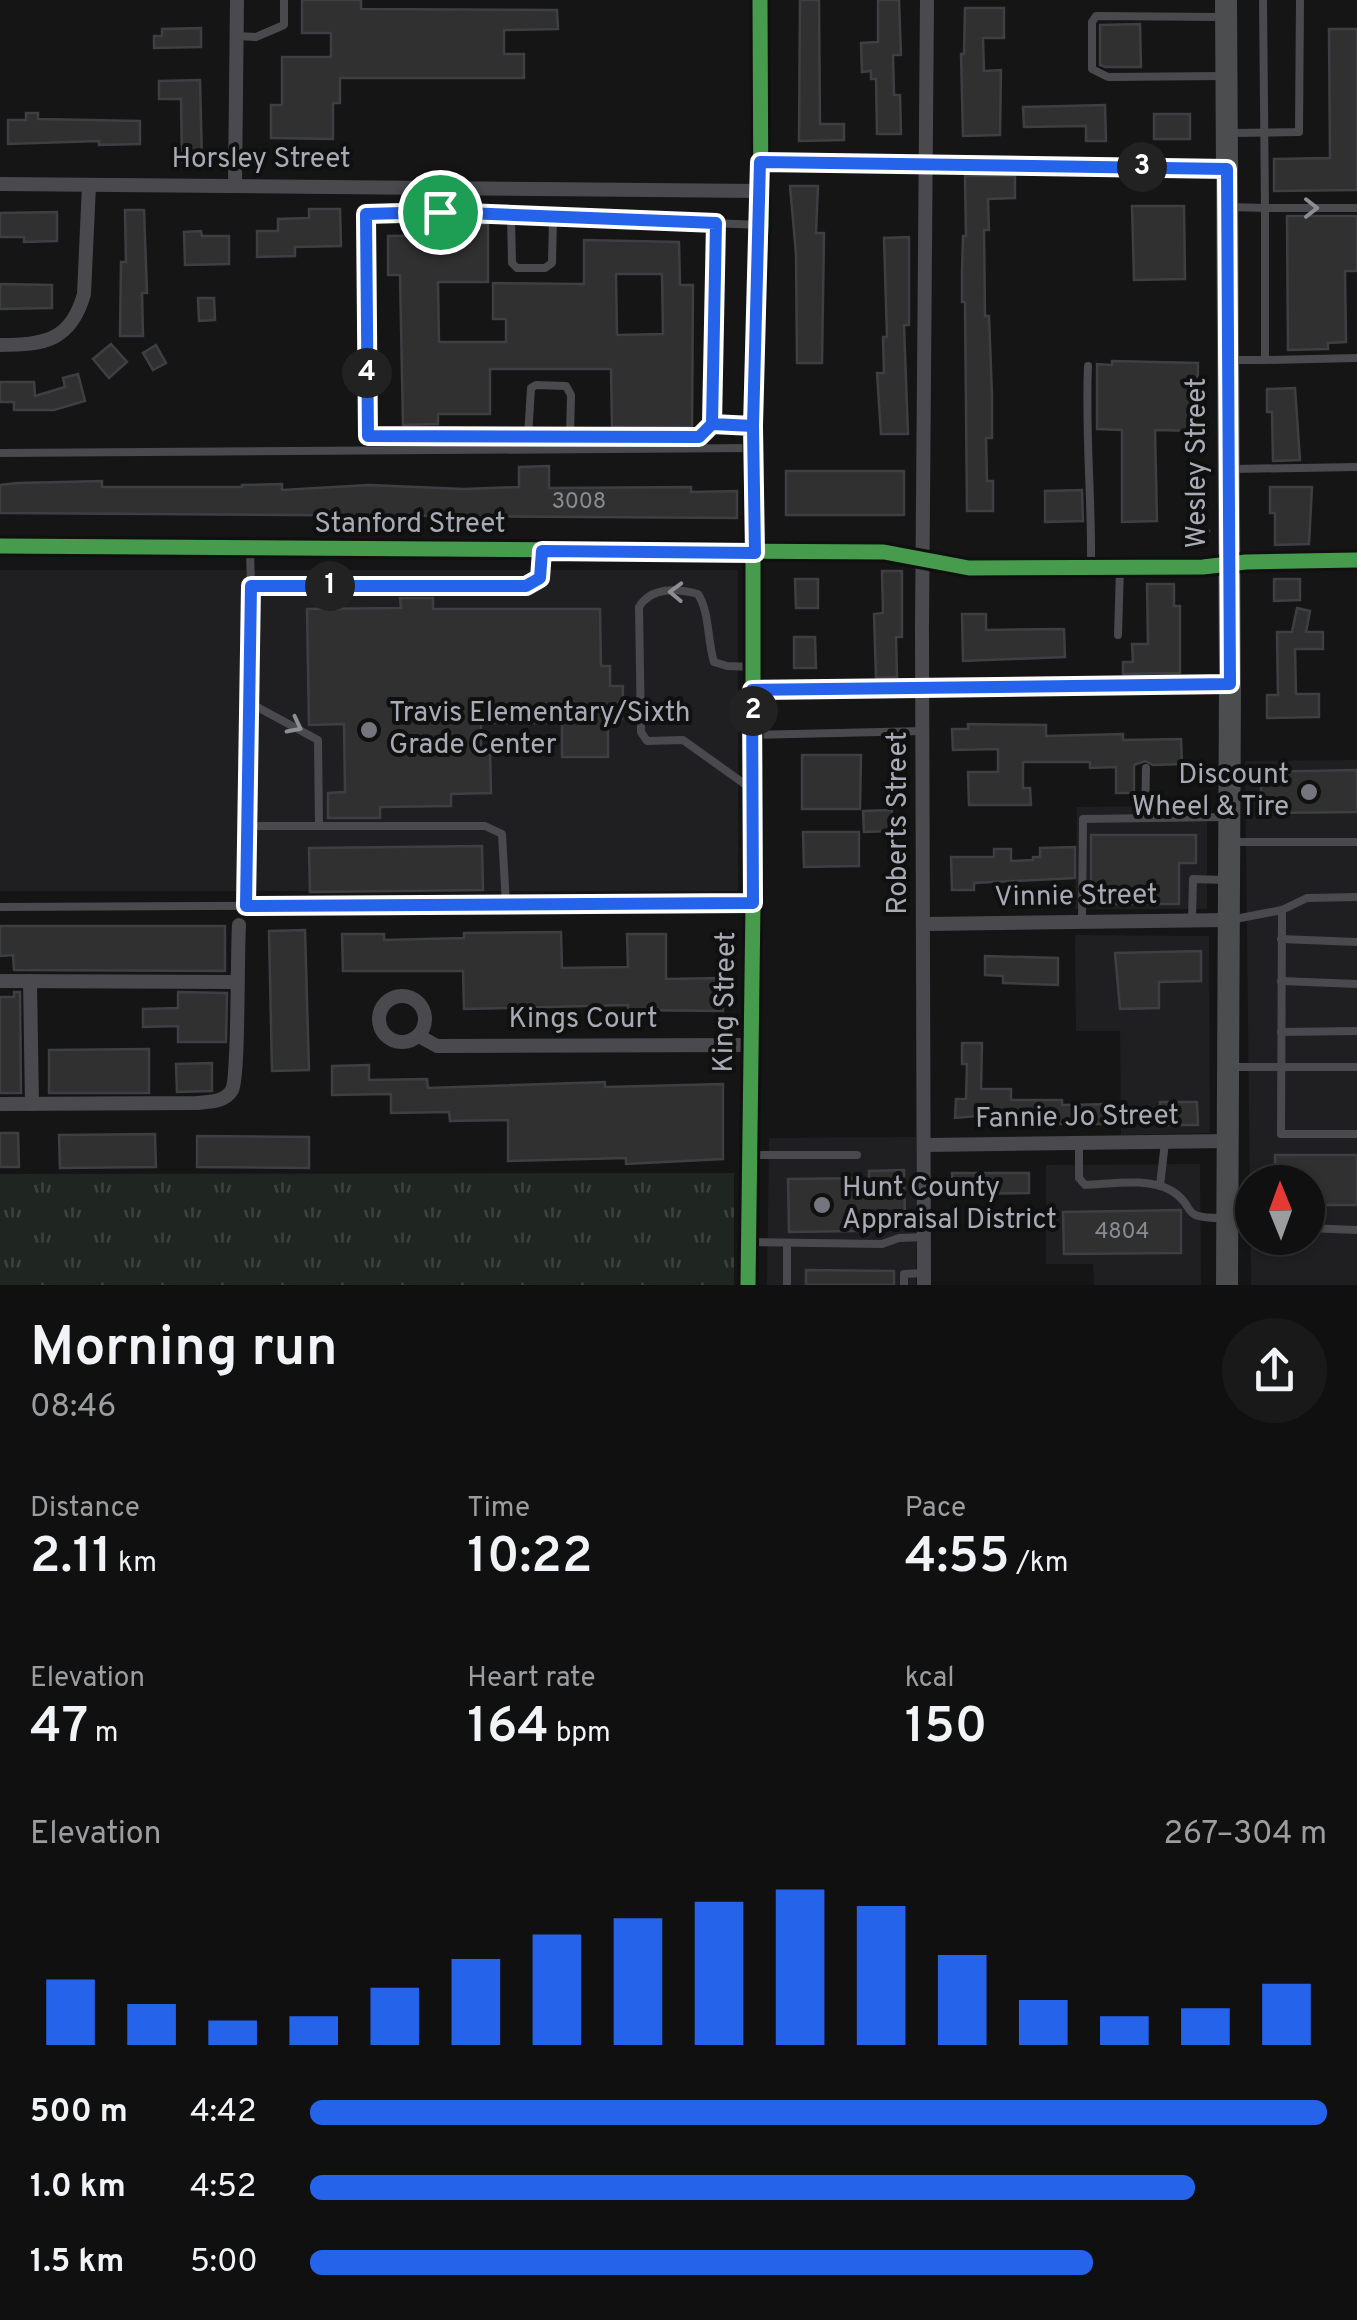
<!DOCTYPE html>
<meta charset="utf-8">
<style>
body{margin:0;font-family:Overpass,sans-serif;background:#191919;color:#f1f3f6;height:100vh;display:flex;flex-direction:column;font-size:38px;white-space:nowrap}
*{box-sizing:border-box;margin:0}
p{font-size:32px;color:#9c9d9f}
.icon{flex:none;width:55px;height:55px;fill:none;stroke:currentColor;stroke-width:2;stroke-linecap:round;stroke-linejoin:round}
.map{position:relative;height:1285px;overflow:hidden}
.panel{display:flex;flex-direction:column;background:#101010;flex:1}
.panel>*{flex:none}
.needle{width:65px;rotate:359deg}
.fabs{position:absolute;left:1235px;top:1165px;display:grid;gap:20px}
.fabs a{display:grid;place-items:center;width:90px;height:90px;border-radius:50%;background:#101010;box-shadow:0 2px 8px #0004,0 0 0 2px #303030;font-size:50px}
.pin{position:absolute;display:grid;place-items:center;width:85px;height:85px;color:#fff;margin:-42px;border:5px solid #fff;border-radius:50%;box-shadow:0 2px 10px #0007}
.km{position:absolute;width:50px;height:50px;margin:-25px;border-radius:50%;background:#222;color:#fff;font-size:28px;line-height:50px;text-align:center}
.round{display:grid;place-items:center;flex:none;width:105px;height:105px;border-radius:52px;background:#191919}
.summary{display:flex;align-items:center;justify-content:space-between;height:170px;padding:0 30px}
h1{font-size:55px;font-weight:600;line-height:75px}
.metrics{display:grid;grid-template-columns:repeat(3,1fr);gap:15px;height:170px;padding:10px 30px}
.metrics div{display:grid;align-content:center}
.metrics b{font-size:50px;font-weight:600}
.metrics small{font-size:28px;font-weight:400}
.metrics p{font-size:28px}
.chart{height:280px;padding:20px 30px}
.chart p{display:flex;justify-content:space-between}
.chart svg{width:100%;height:180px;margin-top:10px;stroke:#2563eb;stroke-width:6}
ul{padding:0 30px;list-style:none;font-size:32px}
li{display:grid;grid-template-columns:160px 120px 1fr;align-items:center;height:75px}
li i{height:25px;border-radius:12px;background:#2563eb}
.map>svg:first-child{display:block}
.built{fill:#1f1f21;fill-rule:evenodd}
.grass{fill:url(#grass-tufts)}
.building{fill:#303031;stroke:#3e3f42;stroke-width:2.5;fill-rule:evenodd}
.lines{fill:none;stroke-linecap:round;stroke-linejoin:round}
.service{stroke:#4a4a4e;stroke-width:8}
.minor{stroke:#4a4a4e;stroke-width:14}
.tertiary{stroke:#4a4a4e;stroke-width:18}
.primary{stroke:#4c4d4f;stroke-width:22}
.cycleway-casing{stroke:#101011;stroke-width:21}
.cycleway{stroke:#469c4c;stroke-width:15}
.oneway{stroke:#8c8e96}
.route-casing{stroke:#fff;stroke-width:20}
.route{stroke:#2563eb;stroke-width:12}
.poi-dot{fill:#75767d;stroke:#101011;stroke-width:4}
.labels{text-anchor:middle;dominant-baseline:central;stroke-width:8;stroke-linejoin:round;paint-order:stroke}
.number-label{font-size:22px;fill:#8a8c94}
.street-label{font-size:28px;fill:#a8abb5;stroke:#101011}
.poi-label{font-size:28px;fill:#a8abb5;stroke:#101011;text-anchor:start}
</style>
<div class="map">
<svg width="1357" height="1285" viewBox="0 0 1357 1285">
<defs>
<pattern id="grass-tufts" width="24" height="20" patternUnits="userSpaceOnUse" patternTransform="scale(2.5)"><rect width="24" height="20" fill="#1f2520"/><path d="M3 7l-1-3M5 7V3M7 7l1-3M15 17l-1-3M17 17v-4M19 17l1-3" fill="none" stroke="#3d423e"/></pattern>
</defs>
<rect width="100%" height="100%" fill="#151516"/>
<g class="built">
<rect x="0" y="570" width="738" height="321"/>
<path d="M 1357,760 L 1357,1285 L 1251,1285 L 1245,761 ZM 1252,1182 L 1308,1182 L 1308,1238 L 1252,1238 Z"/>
<polygon points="1207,805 1207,909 1075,909 1077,807"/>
<polygon points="1075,935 1209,936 1210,1133 1121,1135 1120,1031 1076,1031"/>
<polygon points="916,1137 916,1285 767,1285 769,1138"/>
<polygon points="1200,1164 1201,1285 1094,1285 1093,1264 1046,1264 1046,1165"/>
</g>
<polygon class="grass" points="734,1173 734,1285 0,1285 0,1174"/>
<g class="building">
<polygon points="302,0 361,0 361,9 557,10 558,29 504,30 504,54 524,54 524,78 340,78 340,103 333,103 333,139 271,138 271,105 282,105 282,57 331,57 331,33 302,33"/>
<polygon points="800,0 819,0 820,124 844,124 844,140 799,141"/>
<polygon points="878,0 899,0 901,55 893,55 894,95 900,95 901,134 877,134 876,79 871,79 871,71 862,72 861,43 878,42"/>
<polygon points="965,8 1004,8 1004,38 983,38 984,71 1001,70 1000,135 963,136 961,54 964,54"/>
<polygon points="1140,24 1141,67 1105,67 1100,65 1100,25"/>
<polygon points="201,28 201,47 154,48 154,36 162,36 162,29"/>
<polygon points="1329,29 1357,29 1357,190 1274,191 1274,159 1330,158"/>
<polygon points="200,80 202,161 182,162 181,99 159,99 159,81"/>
<polygon points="1105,105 1106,141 1086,141 1086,126 1024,127 1023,107"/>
<polygon points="26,113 38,113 38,119 140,121 140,144 99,145 99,141 8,144 8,120 26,120"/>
<rect x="1154" y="114" width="36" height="25"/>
<polygon points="965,176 1015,176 1015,198 988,199 989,230 984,230 985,316 989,316 992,396 992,438 986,438 987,481 993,481 993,511 967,511 965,302 962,302 962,272 963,236 966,236"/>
<polygon points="790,186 818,186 816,233 824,233 822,363 797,363 796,254"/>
<polygon points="1132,206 1184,206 1185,279 1134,280"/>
<polygon points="309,209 340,209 341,246 295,247 295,256 257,257 257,231 278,231 278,219 309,218"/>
<polygon points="125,210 144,210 147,293 142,293 143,336 120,336 121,262 126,262"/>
<polygon points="57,212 57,241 24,242 24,237 0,237 0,213"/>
<polygon points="1287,216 1357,216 1357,271 1345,271 1346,342 1328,343 1328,349 1288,350"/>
<path d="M 451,224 L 488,224 L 488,282 L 438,282 L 439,342 L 506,342 L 506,319 L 493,319 L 493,283 L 584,284 L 584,240 L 679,242 L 680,285 L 693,285 L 692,427 L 612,427 L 611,369 L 490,369 L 490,414 L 438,414 L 438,424 L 403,425 L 400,275 L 388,275 L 388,236 L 451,235 ZM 616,274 L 662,274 L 663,334 L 617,335 Z"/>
<polygon points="201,231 202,236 229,236 229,264 185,265 184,232"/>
<polygon points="909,237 909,325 904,325 908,434 881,434 877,373 884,373 883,337 887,337 884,238"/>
<polygon points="0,284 52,285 52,308 0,309"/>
<polygon points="198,298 214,298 215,320 199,321"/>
<polygon points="111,344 127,362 109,378 93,359"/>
<polygon points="156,345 166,363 153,370 143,353"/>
<polygon points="1112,361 1198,363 1197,431 1155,430 1157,521 1122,522 1122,430 1097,429 1097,364 1112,365"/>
<polygon points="78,374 85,401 54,410 14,410 14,402 0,402 0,382 34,382 35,396 65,387 63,378"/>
<polygon points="1295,388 1300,460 1273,461 1272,412 1267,412 1267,389"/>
<polygon points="549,466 549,488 691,487 691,492 737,491 737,518 0,513 0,485 17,483 102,481 102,487 242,487 242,485 282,484 282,490 369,485 464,489 519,487 519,467"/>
<rect x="786" y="471" width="118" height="44"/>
<polygon points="1270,487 1312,487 1309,544 1275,545 1275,513 1270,513"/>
<polygon points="1082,490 1083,521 1045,522 1045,491"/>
<polygon points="1196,520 1209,531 1197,545 1185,534"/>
<polygon points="882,571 902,571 902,637 896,637 897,677 876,678 874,614 883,613"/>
<polygon points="795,579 818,579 818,608 796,608"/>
<polygon points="1274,579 1300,579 1300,600 1274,601"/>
<polygon points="1147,584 1174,584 1174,606 1180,606 1180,673 1123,674 1123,662 1133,662 1132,644 1148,644"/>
<polygon points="400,598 433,598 433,609 600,609 601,666 610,666 610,686 623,686 622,719 608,719 608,757 562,757 562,723 481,723 481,751 490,751 491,793 451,794 451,806 380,807 380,818 328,818 328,793 345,792 344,724 309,725 307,609 401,608"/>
<polygon points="1297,608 1310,611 1306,632 1323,632 1323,649 1295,649 1296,694 1319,694 1319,717 1267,718 1267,695 1278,695 1277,632 1292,632"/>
<polygon points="962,614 986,614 986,630 1064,629 1065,657 963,661"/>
<polygon points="794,637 815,637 816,668 794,668"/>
<polygon points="968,724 1046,725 1046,736 1123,734 1123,740 1181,739 1182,764 1153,765 1145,761 1134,765 1134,793 1116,793 1116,767 1090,768 1090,762 1023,762 1023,788 1030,788 1031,805 969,805 968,772 998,772 998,749 953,750 952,729 968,729"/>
<polygon points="802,755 861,755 860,809 802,809"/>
<polygon points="1357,770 1357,812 1261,813 1261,772"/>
<polygon points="892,810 892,831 864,832 863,811"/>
<polygon points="803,832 859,832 859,866 804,867"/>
<polygon points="1091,835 1196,835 1196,863 1179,863 1179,904 1091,904"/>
<polygon points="482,846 483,890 310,892 309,848"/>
<polygon points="1075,847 1075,878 974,883 974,890 952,890 951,857 994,857 994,849 1011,849 1011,861 1033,860 1033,857 1040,857 1040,848"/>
<polygon points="0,926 225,926 225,971 14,970 13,955 0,956"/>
<polygon points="305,930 309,1070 272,1071 269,931"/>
<polygon points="561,932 562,968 628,967 627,934 666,934 666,979 723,978 723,1011 628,1010 628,1005 464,1009 463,971 343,971 342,934 384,934 384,940 464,938 464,933"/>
<polygon points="1201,951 1201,981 1159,982 1159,1008 1120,1009 1115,953"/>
<polygon points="985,956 1058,958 1058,985 1003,983 1003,976 985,975"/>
<polygon points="14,992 20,992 21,1093 0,1093 0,997 14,997"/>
<polygon points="178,992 227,993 226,1042 178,1042 178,1026 143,1027 143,1009 178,1008"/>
<polygon points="962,1043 982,1043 981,1089 1011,1089 1011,1100 1062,1100 1062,1105 1113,1104 1114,1124 1032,1124 1032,1120 1002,1120 1002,1114 955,1118 956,1099 966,1099 967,1064 962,1064"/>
<polygon points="149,1049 149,1093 49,1093 49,1050"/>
<polygon points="212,1063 212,1091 177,1092 176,1064"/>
<polygon points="369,1065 369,1080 427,1079 428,1088 605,1082 605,1087 723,1084 723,1159 626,1164 626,1158 508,1161 508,1120 450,1121 449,1112 391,1113 391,1094 332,1095 332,1066"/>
<polygon points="1160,1102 1197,1102 1198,1125 1160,1125"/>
<polygon points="0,1133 18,1133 19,1167 0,1167"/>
<polygon points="155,1134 156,1167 60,1168 59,1135"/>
<polygon points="197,1136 309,1137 309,1168 197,1167"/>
<polygon points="1275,1155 1357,1155 1357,1205 1308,1205 1308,1182 1275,1182"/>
<polygon points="904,1170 905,1220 857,1221 857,1231 789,1232 788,1179 869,1178 869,1171"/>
<polygon points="952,1173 1029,1173 1029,1193 953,1194"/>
<polygon points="1181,1210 1181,1253 1064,1254 1063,1212"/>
<polygon points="806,1270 894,1271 894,1285 806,1285"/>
</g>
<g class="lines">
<g class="service">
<polyline points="1263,0 1265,208 1357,208"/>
<polyline points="1221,17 1096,16 1092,22 1092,69 1108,77 1222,76"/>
<polyline points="237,36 256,37 284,25 284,0"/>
<polyline points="1231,133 1299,132 1300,0"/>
<polyline points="1230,207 1265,208 1265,360 1232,360"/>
<polyline points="511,216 512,263 517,268 545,268 552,263 553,218"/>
<polyline points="716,223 712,424 699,437 368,435 366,214 440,212 761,225"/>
<polyline points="1265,360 1357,358"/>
<path d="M 1088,366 C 1085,433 1092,499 1091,566"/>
<polyline points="712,424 753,425"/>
<polyline points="528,436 531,388 536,385 566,386 571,395 570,436"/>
<polyline points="0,453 753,448"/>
<polyline points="1233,469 1357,467"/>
<polyline points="250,549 251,587 526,586 540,578 542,553"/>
<polyline points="251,587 248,702 318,740 319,826"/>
<polyline points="1118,635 1120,568"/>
<polyline points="753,735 923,731"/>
<path d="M 753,790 L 683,740 L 647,741 L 641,732 L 639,607 C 651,587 677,588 698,594 C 710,613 707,640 714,662 L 727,666 L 753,667"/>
<polyline points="1145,818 1146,768"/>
<polyline points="249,826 485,826 502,834 506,905"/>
<polyline points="1233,842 1357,842"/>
<polyline points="246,906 248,702"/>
<polyline points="0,907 753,903"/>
<polyline points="1282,910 1281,1134 1357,1134"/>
<polyline points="1192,920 1193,879 1223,880"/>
<polyline points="1230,920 1282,910 1307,898 1357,897"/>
<polyline points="1082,922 1083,819 1224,817"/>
<polyline points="1281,939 1357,942"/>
<polyline points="1281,981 1357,984"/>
<polyline points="1281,1032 1357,1031"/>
<polyline points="1232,1067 1357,1067"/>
<path d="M 1079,1143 L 1079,1178 L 1085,1185 C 1112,1184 1148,1177 1172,1191 C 1199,1208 1176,1218 1223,1218"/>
<polyline points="748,1155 857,1155"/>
<polyline points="1160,1186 1165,1142"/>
<polyline points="1232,1226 1252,1227"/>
<polyline points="1308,1228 1357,1230"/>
<polyline points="748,1242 882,1244 899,1238 925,1237"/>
<polyline points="787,1285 787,1243"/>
<polyline points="904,1285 904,1274 923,1273"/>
</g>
<g class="minor">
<polyline points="761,162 1227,169"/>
<polyline points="0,184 761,191"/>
<polyline points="235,184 237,0"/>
<path d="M 0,345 C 44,345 71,341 84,294 L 89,185"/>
<polyline points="753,690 1230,683"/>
<polyline points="925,924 1228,920"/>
<polyline points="0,981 236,982"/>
<polyline points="30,981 32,1104"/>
<circle cx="402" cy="1019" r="23"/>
<polyline points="419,1036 437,1046 749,1045"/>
<path d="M 0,1104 L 197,1103 C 209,1102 225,1102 232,1090 C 239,1077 237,951 239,925"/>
<polyline points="926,1145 1228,1141"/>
<polyline points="748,1285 753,903 753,391 761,225 760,0"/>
<polyline points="924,1285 922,628 927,0"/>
</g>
<polyline class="tertiary" points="0,546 884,552 969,568 1203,567 1246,562 1357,560"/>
<polyline class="primary" points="1226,0 1230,683 1227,1285"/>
<defs>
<g id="cycleway">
<polyline points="0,546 884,552 969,568 1203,567 1246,562 1357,560"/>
<polyline points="748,1285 753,903 753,391 761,225 760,0"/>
</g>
</defs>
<use href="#cycleway" class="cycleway-casing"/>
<use href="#cycleway" class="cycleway"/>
</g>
<defs><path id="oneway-chevron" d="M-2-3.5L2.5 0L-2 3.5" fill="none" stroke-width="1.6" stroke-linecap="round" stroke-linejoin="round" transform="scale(2.5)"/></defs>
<g class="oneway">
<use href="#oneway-chevron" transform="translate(1311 208)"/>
<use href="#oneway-chevron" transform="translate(676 592) rotate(-178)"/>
<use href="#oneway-chevron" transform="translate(295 726) rotate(27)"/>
</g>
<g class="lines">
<defs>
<polyline id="route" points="440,212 716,223 712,424 753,426 755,553 542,551 540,578 526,586 251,586 246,906 753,903 752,690 1230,684 1227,169 760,162 753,426 712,424 699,437 368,436 366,214 440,212"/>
</defs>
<use href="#route" class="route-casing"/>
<use href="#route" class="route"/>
</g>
<g class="poi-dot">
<circle cx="369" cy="730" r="10"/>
<circle cx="1309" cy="792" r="10"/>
<circle cx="822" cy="1205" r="10"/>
</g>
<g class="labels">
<g class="number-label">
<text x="579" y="502">3008</text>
<text x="1122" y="1232">4804</text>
</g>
<g class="street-label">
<text x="261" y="160">Horsley Street</text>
<text transform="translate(1198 463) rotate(-90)">Wesley Street</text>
<text x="410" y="525">Stanford Street</text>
<text transform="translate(899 823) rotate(-90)">Roberts Street</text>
<text transform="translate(1076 897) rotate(-1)">Vinnie Street</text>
<text transform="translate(726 1002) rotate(-89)">King Street</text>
<text x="583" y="1020">Kings Court</text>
<text transform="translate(1077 1118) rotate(-1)">Fannie Jo Street</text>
</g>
<g class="poi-label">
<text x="389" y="714">Travis Elementary/Sixth<tspan x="389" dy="32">Grade Center</tspan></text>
<text x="1289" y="776" text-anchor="end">Discount<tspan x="1289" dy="32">Wheel &amp; Tire</tspan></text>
<text x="842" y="1189">Hunt County<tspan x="842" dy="32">Appraisal District</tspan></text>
</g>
</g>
</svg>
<div class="fabs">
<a><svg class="needle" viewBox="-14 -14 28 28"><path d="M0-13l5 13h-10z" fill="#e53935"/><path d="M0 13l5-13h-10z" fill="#9c9d9f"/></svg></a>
</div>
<div class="pin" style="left:440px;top:212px;background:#1e9e55"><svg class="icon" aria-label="arrive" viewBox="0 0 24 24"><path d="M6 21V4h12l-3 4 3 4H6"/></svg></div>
<b class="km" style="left:330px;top:586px">1</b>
<b class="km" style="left:753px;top:711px">2</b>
<b class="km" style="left:1142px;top:167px">3</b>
<b class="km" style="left:367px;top:373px">4</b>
</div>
<section class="panel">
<div class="summary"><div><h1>Morning run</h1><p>08:46</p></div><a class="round"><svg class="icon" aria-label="share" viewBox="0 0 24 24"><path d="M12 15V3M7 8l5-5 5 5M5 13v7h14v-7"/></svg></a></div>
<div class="metrics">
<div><p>Distance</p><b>2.11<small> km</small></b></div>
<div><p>Time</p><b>10:22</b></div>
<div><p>Pace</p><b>4:55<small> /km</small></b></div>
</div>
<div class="metrics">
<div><p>Elevation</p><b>47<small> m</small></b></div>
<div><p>Heart rate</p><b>164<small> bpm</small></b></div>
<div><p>kcal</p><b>150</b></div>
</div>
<div class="chart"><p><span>Elevation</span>267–304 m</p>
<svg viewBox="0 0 160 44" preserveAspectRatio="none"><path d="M5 44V28M15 44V34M25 44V38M35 44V37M45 44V30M55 44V23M65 44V17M75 44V13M85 44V9M95 44V6M105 44V10M115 44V22M125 44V33M135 44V37M145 44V35M155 44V29"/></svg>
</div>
<ul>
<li><b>500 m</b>4:42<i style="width:100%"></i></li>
<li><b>1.0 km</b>4:52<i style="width:87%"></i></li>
<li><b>1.5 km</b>5:00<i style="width:77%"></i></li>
</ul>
</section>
